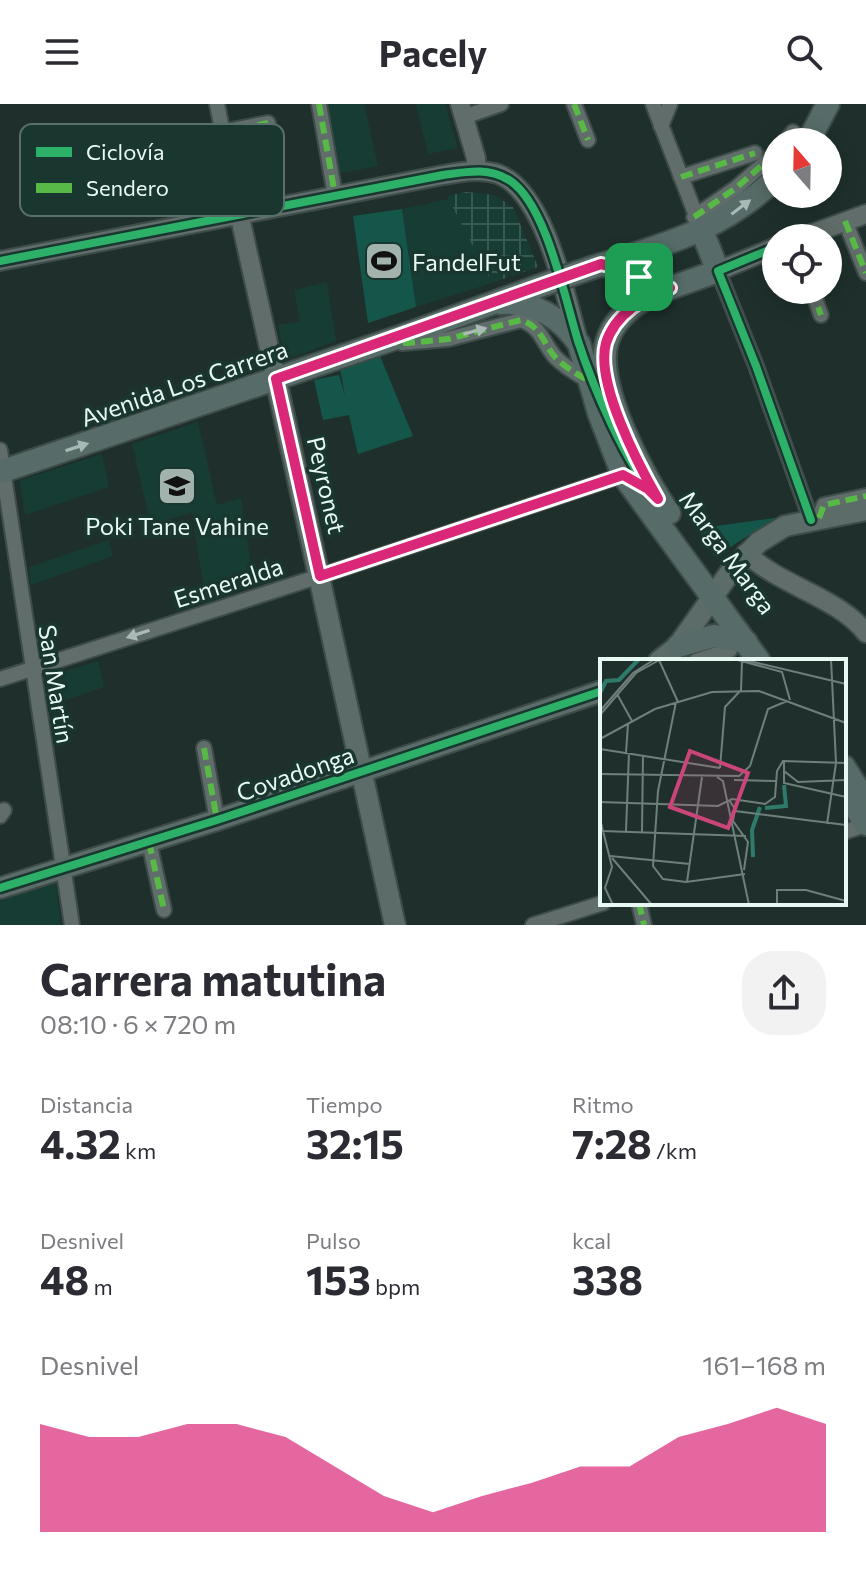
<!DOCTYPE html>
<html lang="es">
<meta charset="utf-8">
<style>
body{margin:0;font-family:Commissioner,sans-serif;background:#f2f2f3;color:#2b2b33;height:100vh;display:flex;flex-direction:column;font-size:30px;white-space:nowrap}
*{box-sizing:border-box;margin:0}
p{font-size:26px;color:#7c7c81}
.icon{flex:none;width:44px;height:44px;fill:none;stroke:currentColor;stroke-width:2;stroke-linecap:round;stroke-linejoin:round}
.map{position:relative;height:821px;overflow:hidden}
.details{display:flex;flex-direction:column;background:#fff;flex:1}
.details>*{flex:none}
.needle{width:52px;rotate:340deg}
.tools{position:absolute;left:762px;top:24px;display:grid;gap:16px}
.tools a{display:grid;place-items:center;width:80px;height:80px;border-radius:50%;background:#fff;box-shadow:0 4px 20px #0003;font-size:40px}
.pin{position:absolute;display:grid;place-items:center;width:68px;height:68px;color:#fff;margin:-34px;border-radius:16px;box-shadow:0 4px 12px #0006}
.round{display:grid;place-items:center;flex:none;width:84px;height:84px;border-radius:32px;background:#f2f2f3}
.summary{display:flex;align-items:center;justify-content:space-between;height:136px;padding:0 40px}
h1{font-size:44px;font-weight:700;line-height:60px}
.metrics{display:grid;grid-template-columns:repeat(3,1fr);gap:12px;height:136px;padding:8px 40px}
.metrics div{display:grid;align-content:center}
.metrics b{font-size:40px;font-weight:700}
.metrics small{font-size:22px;font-weight:400}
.metrics p{font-size:22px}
.chart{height:224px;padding:16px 40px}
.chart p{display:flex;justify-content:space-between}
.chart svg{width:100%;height:144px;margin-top:8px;fill:#db2777;opacity:.7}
header{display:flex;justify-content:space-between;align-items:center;height:104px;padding:0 40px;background:#fff;font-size:36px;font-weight:700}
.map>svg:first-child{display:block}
.built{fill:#163c34}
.industrial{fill:url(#industrial-grid)}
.grass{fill:#15564a}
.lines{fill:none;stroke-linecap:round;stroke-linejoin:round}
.minor-casing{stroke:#3e4c49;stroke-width:18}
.tertiary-casing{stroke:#3e4c49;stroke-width:22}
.secondary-casing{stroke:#3e4c49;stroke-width:24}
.primary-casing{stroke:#3e4c49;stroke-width:26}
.minor{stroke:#616d6a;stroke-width:14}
.tertiary{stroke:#616d6a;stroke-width:18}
.secondary{stroke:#5c6c69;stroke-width:20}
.primary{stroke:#576c68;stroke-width:22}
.primary-bridge-casing{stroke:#3e4c49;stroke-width:26;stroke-linecap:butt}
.primary-bridge{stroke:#576c68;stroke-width:22}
.quiet{stroke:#58b947;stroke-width:6;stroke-dasharray:12 6;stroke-linecap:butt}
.cycleway-casing{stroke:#19362f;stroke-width:13}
.cycleway{stroke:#2db169;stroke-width:8}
.oneway{fill:#a7bab5}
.oneway2{fill:#abbab6}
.route-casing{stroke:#fff;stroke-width:16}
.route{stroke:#db2777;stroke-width:10}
.labels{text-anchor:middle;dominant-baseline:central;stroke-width:7;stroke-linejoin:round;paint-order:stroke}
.poi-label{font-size:24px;fill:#e8f9f4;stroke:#19362f;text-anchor:start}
.street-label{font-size:24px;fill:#e8f9f4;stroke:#19362f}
.inset-river{fill:none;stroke:#2e7b6b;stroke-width:4}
.inset-road{fill:none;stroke:#6f807c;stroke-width:2}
.view{fill:#ca457a;fill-opacity:0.15;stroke:#ca457a;stroke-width:4}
.inset-edge{fill:none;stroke:#e8f9f4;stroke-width:4}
.key{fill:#19362f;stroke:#57706a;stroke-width:2}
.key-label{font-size:22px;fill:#e8f9f4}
</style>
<header><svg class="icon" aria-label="menu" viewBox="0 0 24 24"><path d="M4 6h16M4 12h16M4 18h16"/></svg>Pacely<svg class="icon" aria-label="search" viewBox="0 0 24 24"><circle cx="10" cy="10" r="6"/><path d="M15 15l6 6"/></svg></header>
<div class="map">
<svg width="866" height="821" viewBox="0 0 866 821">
<defs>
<pattern id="industrial-grid" width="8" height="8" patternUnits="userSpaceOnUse" patternTransform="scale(2)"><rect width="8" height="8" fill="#163c34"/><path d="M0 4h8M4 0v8" fill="none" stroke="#385952"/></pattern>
</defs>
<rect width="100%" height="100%" fill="#1f302c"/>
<g class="built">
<polygon points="323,0 364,0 378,62 336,70"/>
<polygon points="416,0 445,0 458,44 428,50"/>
<polygon points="449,95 492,179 416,203 402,105"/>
<polygon points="327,178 336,237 289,255 284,251 278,221 300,218 294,186"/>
<polygon points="198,318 217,401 241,394 254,480 205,494 192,409 151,421 132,340"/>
<polygon points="102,350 109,383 25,411 20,376"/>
<polygon points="109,436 113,452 31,481 29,463"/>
<polygon points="98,557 104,583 50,601 48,573"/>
<polygon points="53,778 56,780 61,821 0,821 0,797"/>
</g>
<polygon class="industrial" points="466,88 494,91 513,103 538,163 492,179 447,92"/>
<g class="grass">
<polygon points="402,105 416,203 368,219 353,112"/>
<polygon points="380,252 413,332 358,350 349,311 323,316 314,276 339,271 345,292 340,265"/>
<polygon points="789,412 763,422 715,453 701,430 708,423"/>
</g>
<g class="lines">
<defs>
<g id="minor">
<polyline points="217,0 239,109"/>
<polyline points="319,0 335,91"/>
<polyline points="574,0 588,36"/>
<polyline points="653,0 702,127"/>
<polyline points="464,13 501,0"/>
<polyline points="661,22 670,0"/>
<polyline points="222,28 268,19"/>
<polyline points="785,38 793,28"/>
<polyline points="681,73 755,49"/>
<polyline points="694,113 736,84 776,49"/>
<polyline points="845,117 866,169"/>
<polyline points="718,167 756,262 811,416"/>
<polyline points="812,186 821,211"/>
<path d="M 402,239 L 448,235 L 521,216 C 542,223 543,240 556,254 C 566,264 577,270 589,277"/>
<polyline points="0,346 72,821"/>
<polyline points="819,414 824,401 866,392"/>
<polyline points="696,557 730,546"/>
<polyline points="0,575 320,472 623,371 630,375"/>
<polyline points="204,644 217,716"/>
<polyline points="0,712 4,706"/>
<polyline points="844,728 866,721"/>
<polyline points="149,738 164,806"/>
<polyline points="639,799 644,821"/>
<polyline points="533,821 603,799"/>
</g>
<g id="tertiary">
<polyline points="460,0 476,54 476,66"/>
<polyline points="239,109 276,275"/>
<polyline points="800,134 866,110"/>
<path d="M 0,157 L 443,71 C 461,68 480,64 498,70 C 545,88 565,191 578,236"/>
<polyline points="718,167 776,143"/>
<path d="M 746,449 C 780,482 838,493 866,529"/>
</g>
<g id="secondary">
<polyline points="276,275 395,821"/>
<polyline points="659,557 678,542 731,467 759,438 785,422 866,406"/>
<polyline points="0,784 217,716 602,587"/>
</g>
<g id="primary">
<polyline points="808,38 828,0"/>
<polyline points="602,161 625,165 653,181 670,184 718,167 702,127"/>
<path d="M 579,168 C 653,143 718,131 776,74"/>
<path d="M 500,199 C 533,197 561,213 579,240 L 599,309 L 623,371 L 759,557"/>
<polyline points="0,368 402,232 537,183"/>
<path d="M 669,409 C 644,375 594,280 607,238 C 615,210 644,193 670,184"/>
<polyline points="678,542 714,532 746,538"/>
<polyline points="844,663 866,698"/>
<polyline points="845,688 866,720"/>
</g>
</defs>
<use href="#minor" class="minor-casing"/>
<use href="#tertiary" class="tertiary-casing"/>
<use href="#secondary" class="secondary-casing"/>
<use href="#primary" class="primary-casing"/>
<use href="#minor" class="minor"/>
<use href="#tertiary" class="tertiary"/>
<use href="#secondary" class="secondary"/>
<use href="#primary" class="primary"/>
<defs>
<polyline id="primary-bridge" points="537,183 579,168"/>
</defs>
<use href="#primary-bridge" class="primary-bridge-casing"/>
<use href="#primary-bridge" class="primary-bridge"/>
<g class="quiet">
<polyline points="319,0 335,91"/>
<polyline points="574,0 588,36"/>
<polyline points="222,28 268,19"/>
<polyline points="785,38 793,28"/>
<polyline points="681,73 755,49"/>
<polyline points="694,113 736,84 776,49"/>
<polyline points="845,117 866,169"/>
<polyline points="800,134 801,134"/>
<polyline points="812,186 821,211"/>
<path d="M 385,238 L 407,239 L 448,235 L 521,216 C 542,223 543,240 556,254 C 566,264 577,270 589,277"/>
<polyline points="819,414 824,401 866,392"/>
<polyline points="204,644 217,716"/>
<polyline points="149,738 164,806"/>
<polyline points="639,799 644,821"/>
</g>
<defs>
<g id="cycleway">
<polyline points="776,143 718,167 756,262 811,416"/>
<path d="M 0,157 L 443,71 C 466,68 488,63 509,76 C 546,99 565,195 578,237 C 592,280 627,364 658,395"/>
<polyline points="0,784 217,716 602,587"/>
</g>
</defs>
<use href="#cycleway" class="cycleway-casing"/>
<use href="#cycleway" class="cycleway"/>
</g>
<defs><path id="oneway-solid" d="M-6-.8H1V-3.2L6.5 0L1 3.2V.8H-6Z" transform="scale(2)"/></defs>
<g class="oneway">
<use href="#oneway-solid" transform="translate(741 103) rotate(-37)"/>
<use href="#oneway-solid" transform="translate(77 343) rotate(-18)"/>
</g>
<g class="oneway2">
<use href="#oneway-solid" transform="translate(475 227) rotate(-15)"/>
<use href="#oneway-solid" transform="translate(138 530) rotate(162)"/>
</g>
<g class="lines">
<defs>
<path id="route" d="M 601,160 C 628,166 645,179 670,184 C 644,193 615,210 606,239 C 595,278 638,360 658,395 L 648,385 L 623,371 L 320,472 L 276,275 Z"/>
</defs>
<use href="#route" class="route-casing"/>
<use href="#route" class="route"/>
</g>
<defs>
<symbol id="stadium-square" viewBox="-11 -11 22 22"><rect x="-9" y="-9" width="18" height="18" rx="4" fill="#a2b3ae" stroke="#19362f"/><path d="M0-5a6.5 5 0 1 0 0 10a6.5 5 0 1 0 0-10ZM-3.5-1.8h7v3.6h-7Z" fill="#111"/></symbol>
<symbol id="school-square" viewBox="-11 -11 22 22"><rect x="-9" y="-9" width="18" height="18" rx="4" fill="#a2b3ae" stroke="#19362f"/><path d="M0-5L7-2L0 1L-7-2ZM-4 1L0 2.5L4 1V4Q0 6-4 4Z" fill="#111"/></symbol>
</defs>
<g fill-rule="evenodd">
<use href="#stadium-square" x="362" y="135" width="44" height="44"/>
<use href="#school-square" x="155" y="360" width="44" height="44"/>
</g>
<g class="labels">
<g class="poi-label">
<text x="412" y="157">FandelFut</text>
<text x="177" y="421" text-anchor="middle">Poki Tane Vahine</text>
</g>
<g class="street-label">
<text transform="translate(184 279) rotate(-19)">Avenida Los Carrera</text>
<text transform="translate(327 381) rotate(77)">Peyronet</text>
<text transform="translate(728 448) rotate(54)">Marga Marga</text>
<text transform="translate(228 478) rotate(-18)">Esmeralda</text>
<text transform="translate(57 580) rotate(81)">San Martín</text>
<text transform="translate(295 669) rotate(-19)">Covadonga</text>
</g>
</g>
<g transform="translate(600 555)">
<rect width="246" height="246" fill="#1f302c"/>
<path class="inset-river" d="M 0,34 L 6,22 L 19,21 L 39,0M 165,149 L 186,147 L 184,126M 153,198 L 152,171 L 160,148"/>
<path class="inset-road" d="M 134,0 L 182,13 L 190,41M 141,0 L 246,25M 231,0 L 236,104M 59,1 L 78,43M 17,35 L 32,62M 76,43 L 58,132 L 53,207 L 63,220 L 86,223 L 145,215M 0,52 L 33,14 L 55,0M 0,56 L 36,14 L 61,0M 0,80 L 55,50 L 112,33 L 159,32 L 246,64M 0,90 L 120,109M 26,94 L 28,65M 184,103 L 184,124 L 246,138M 120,109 L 125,48 L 141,31 L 142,2M 184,112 L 198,123 L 246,121M 0,115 L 139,117 L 150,107 L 168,50 L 187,42M 117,118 L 123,122 L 149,246M 134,121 L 176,122M 129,141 L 135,150 L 133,162 L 148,183 L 144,211M 0,143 L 118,147 L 132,140 L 165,145 L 175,138 L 177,112 L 183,102 L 246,104M 135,152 L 246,166M 0,160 L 12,208 L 5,229 L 13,246M 227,165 L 236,104M 2,172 L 146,177M 26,172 L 29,94M 42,173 L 43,96M 10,197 L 90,205M 12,199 L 52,246M 87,223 L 102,118M 177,246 L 177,231 L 206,231 L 246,242"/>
<path class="view" d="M 90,92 L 148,114 L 128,169 L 70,148 Z"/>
<rect width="246" height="246" class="inset-edge"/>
</g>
<rect x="20" y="20" width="264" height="92" rx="12" class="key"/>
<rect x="36" y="43" width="36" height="10" fill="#2db169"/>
<rect x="36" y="79" width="36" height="10" fill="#58b947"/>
<g class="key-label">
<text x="86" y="56">Ciclovía</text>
<text x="86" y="92">Sendero</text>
</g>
</svg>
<div class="tools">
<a><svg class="needle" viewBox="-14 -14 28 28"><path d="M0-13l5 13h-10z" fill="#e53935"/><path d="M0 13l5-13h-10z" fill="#7c7c81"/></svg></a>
<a><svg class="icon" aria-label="locate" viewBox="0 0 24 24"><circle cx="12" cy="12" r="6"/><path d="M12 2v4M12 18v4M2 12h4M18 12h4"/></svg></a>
</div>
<div class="pin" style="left:639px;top:173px;background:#1e9e55"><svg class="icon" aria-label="arrive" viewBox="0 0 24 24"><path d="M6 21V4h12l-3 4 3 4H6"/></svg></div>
</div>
<section class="details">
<div class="summary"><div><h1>Carrera matutina</h1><p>08:10 · 6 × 720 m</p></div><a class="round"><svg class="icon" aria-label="share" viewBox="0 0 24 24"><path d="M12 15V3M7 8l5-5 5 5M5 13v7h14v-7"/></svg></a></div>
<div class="metrics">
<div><p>Distancia</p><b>4.32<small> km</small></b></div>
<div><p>Tiempo</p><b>32:15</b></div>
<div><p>Ritmo</p><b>7:28<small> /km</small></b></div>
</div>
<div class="metrics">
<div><p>Desnivel</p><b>48<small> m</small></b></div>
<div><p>Pulso</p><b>153<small> bpm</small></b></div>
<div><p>kcal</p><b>338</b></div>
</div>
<div class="chart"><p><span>Desnivel</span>161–168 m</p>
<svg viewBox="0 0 160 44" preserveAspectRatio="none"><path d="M0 44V11L10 15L20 15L30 11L40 11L50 15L60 24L70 33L80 38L90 33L100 29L110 24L120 24L130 15L140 11L150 6L160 11V44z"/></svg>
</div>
</section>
